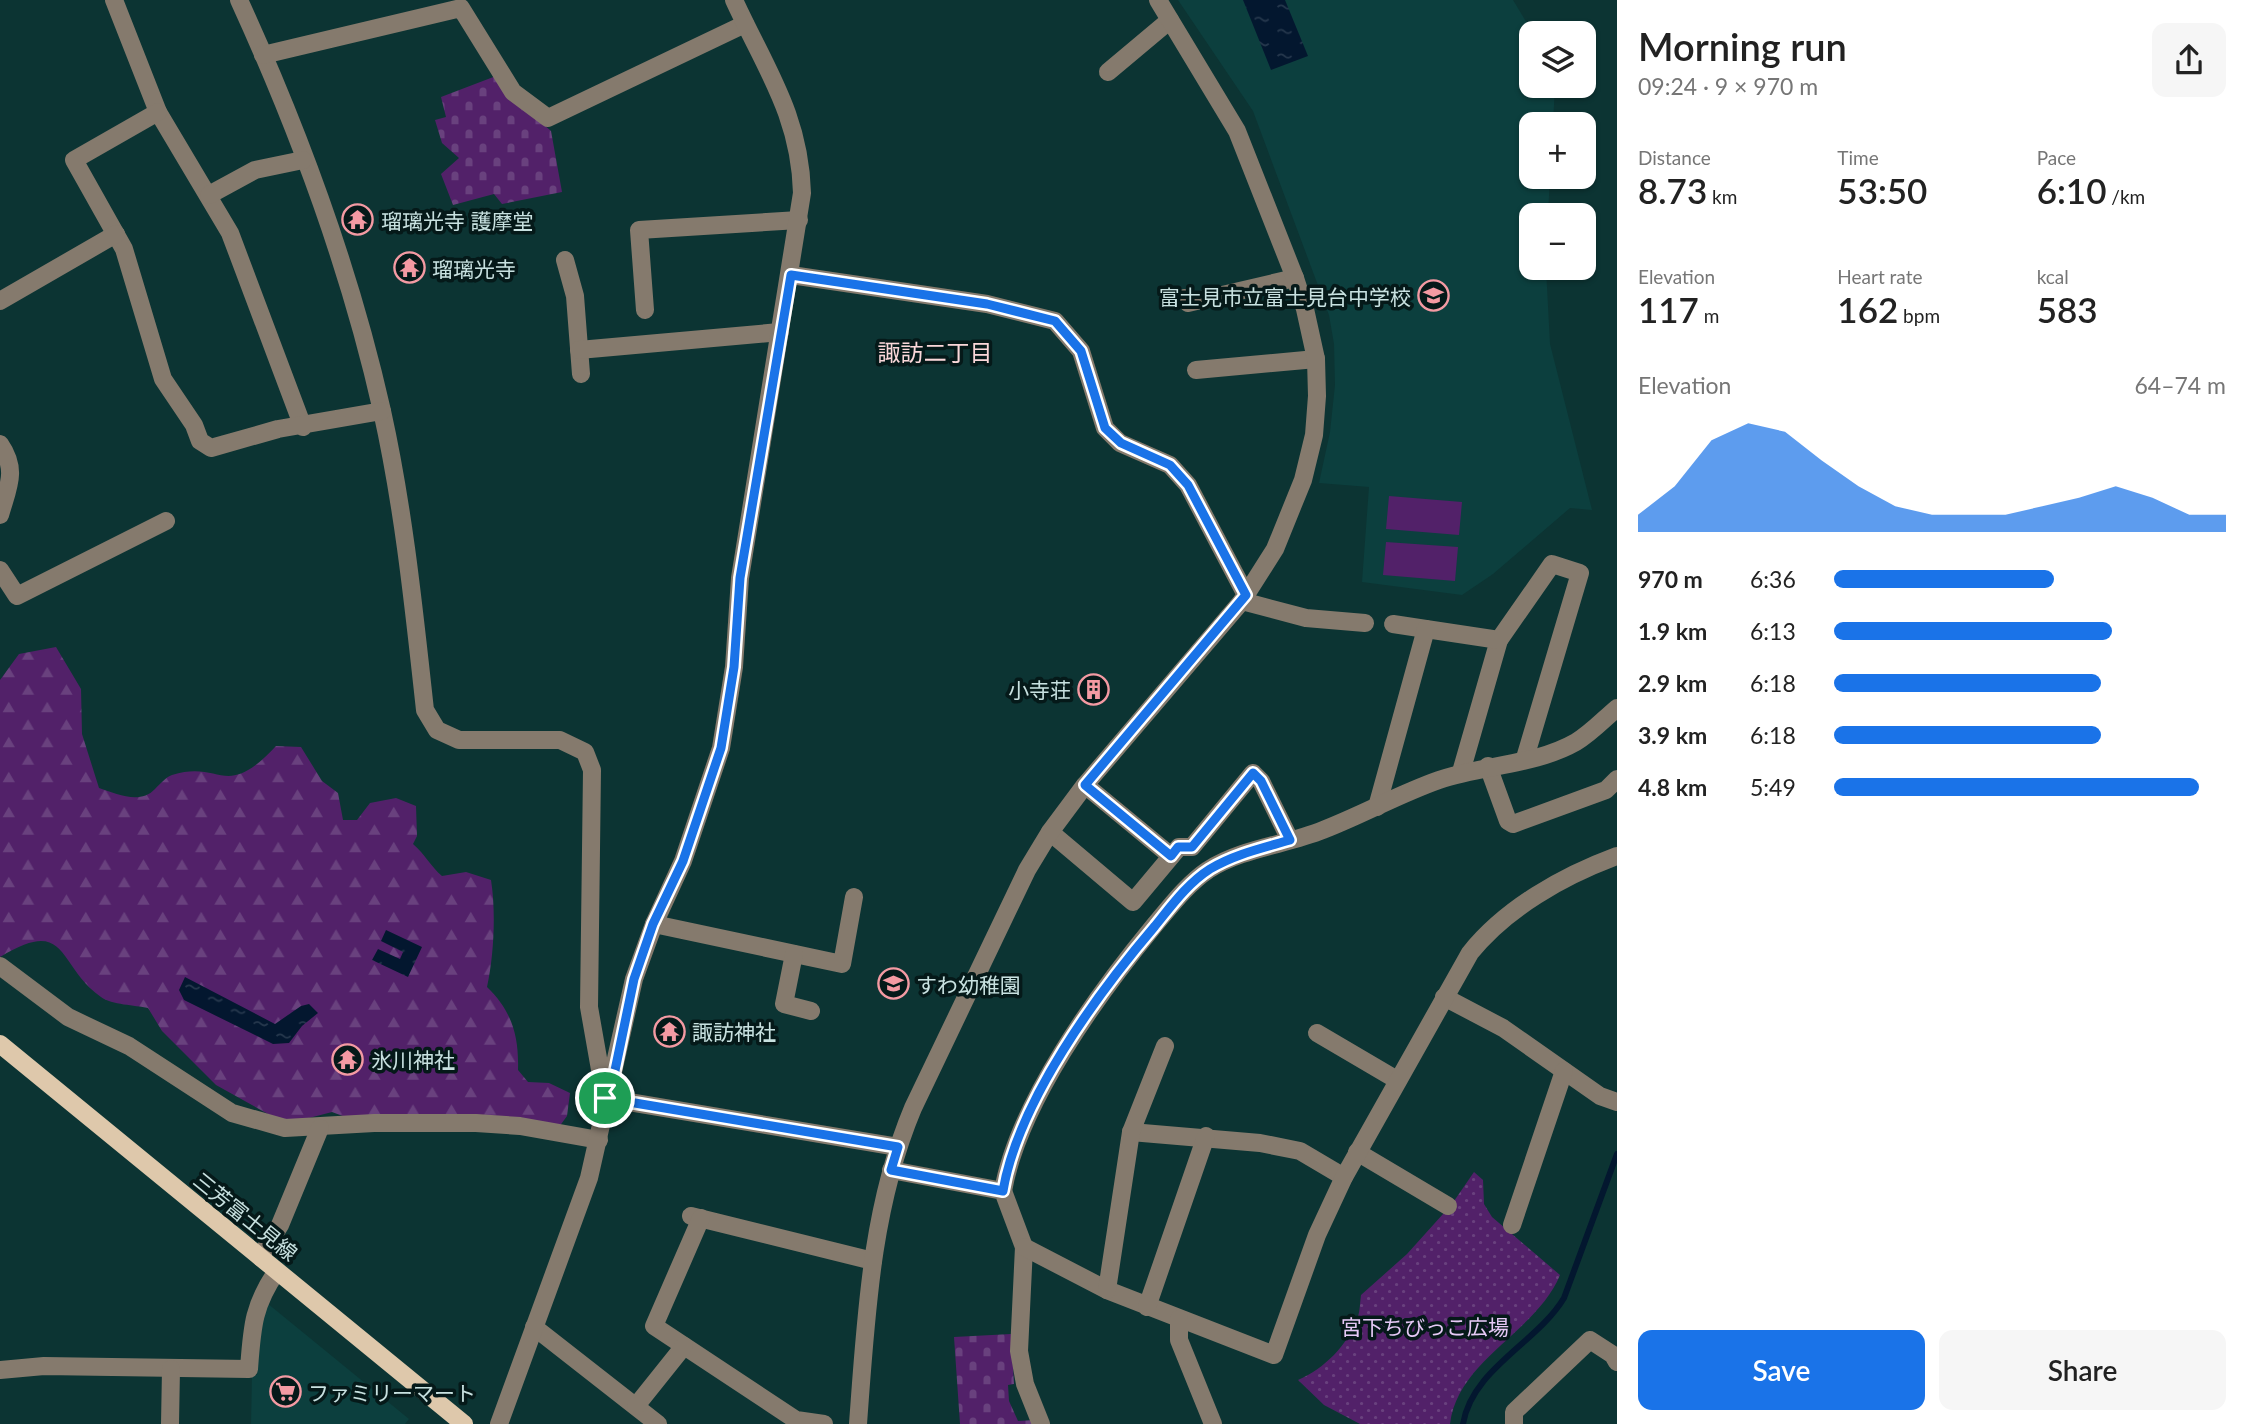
<!DOCTYPE html>
<meta charset="utf-8">
<style>
body{margin:0;font-family:Lato,"Noto Sans JP",sans-serif;background:#f6f6f6;color:#222;height:100vh;display:flex;flex-direction:column;font-size:26px;white-space:nowrap}
*{box-sizing:border-box;margin:0}
p{font-size:23px;color:#767676}
.icon{flex:none;width:38px;height:38px;fill:none;stroke:currentColor;stroke-width:2;stroke-linecap:round;stroke-linejoin:round}
.map{position:relative;flex:1;overflow:hidden}
.side{display:flex;flex-direction:column;background:#fff;width:630px}
.side>*{flex:none}
.tools{position:absolute;left:1519px;top:21px;display:grid;gap:14px}
.tools a{display:grid;place-items:center;width:77px;height:77px;border-radius:14px;background:#fff;box-shadow:0 2px 5px #0004;font-size:35px}
.pin{position:absolute;display:grid;place-items:center;width:60px;height:60px;color:#fff;margin:-30px;border:4px solid #fff;border-radius:50%;box-shadow:0 2px 7px #0007}
.round{display:grid;place-items:center;flex:none;width:74px;height:74px;border-radius:14px;background:#f6f6f6}
.summary{display:flex;align-items:center;justify-content:space-between;height:119px;padding:0 21px}
h1{font-size:38px;font-weight:600;line-height:52px}
.figures{display:grid;grid-template-columns:repeat(3,1fr);gap:10px;height:119px;padding:7px 21px}
.figures div{display:grid;align-content:center}
.figures b{font-size:35px;font-weight:600}
.figures small{font-size:19px;font-weight:400}
.figures p{font-size:19px}
.chart{height:196px;padding:14px 21px}
.chart p{display:flex;justify-content:space-between}
.chart svg{width:100%;height:126px;margin-top:7px;fill:#1a73e8;opacity:.7}
.button{display:flex;gap:14px;margin-top:auto;padding:14px 21px}
.button a{flex:1;height:80px;border-radius:14px;background:#1a73e8;color:#fff;font-size:28px;font-weight:600;line-height:80px;text-align:center}
.button a+a{background:#f6f6f6;color:#222}
ul{padding:0 21px;list-style:none;font-size:23px}
li{display:grid;grid-template-columns:112px 84px 1fr;align-items:center;height:52px}
li i{height:18px;border-radius:9px;background:#1a73e8}
main{display:flex;flex:1;min-height:0}
.map>svg:first-child{display:block}
.built{fill:#0c3f3e}
.forest{fill:url(#forest-firs)}
.cemetery{fill:url(#cemetery-stones)}
.park{fill:url(#park-dots)}
.garden{fill:#522169}
.water{fill:url(#water-ripples)}
.lines{fill:none;stroke-linecap:round;stroke-linejoin:round}
.stream{stroke:#03172f;stroke-width:6}
.minor{stroke:#857a6d;stroke-width:18}
.major{stroke:#dec8ab;stroke-width:18}
.route-casing{stroke:#fff;stroke-width:14}
.route{stroke:#1a73e8;stroke-width:9}
.labels{text-anchor:middle;dominant-baseline:central;stroke-width:7;stroke-linejoin:round;paint-order:stroke}
.poi-label{font-size:21px;fill:#c8e1e0;stroke:#051919;text-anchor:start}
.street-label{font-size:21px;fill:#c8e1e0;stroke:#051919}
.park-label{font-size:21px;fill:#e6c9f6;stroke:#051919}
.neighbourhood-label{font-size:23px;fill:#fad7d9;stroke:#051919}
</style>
<main>
<div class="map">
<svg width="1617" height="1424" viewBox="0 0 1617 1424">
<defs>
<pattern id="forest-firs" width="22" height="20" patternUnits="userSpaceOnUse" patternTransform="scale(1.75)"><rect width="22" height="20" fill="#522169"/><path d="M5 1l3.5 6h-7zM16 11l3.5 6h-7z" fill="#69417e"/></pattern>
<pattern id="cemetery-stones" width="16" height="16" patternUnits="userSpaceOnUse" patternTransform="scale(1.75)"><rect width="16" height="16" fill="#522169"/><path d="M2 7V4a2 2 0 0 1 4 0v3zM10 15v-3a2 2 0 0 1 4 0v3z" fill="#69417e"/></pattern>
<pattern id="park-dots" width="8" height="8" patternUnits="userSpaceOnUse" patternTransform="scale(1.75)"><rect width="8" height="8" fill="#522169"/><path d="M2 2h.1M6 6h.1" fill="none" stroke="#69417e" stroke-width="1.8" stroke-linecap="round"/></pattern>
<pattern id="water-ripples" width="26" height="14" patternUnits="userSpaceOnUse" patternTransform="scale(1.75)"><rect width="26" height="14" fill="#03172f"/><path d="M2 4q2-2 4 0t4 0M15 11q2-2 4 0t4 0" fill="none" stroke="#26384d"/></pattern>
</defs>
<rect width="100%" height="100%" fill="#0c3433"/>
<g class="built">
<polygon points="1178,0 1513,0 1533,33 1531,86 1555,86 1553,124 1531,124 1531,177 1550,177 1548,215 1531,215 1531,268 1546,268 1550,344 1592,510 1570,508 1493,574 1462,595 1362,582 1369,487 1319,483 1330,432 1335,385 1334,344 1329,315 1253,111"/>
<polygon points="267,1303 409,1419 405,1424 251,1424 252,1375 257,1375 261,1320"/>
</g>
<path class="forest" d="M 56,647 L 81,689 L 82,734 L 99,788 C 117,794 140,805 155,789 C 160,784 166,777 172,775 C 222,759 224,802 276,746 L 301,747 L 322,781 L 338,793 L 343,820 L 357,820 L 370,803 L 396,798 L 416,806 L 417,836 L 413,844 C 425,854 431,867 442,876 L 466,872 L 491,880 C 496,911 494,956 487,987 C 512,1011 519,1036 518,1070 L 528,1082 L 549,1083 L 570,1093 L 567,1116 L 559,1127 L 348,1118 L 332,1112 L 286,1124 L 216,1085 L 162,1031 L 148,1008 C 135,1005 112,1005 101,997 C 56,965 69,915 0,957 L 0,680 L 19,654 Z"/>
<g class="cemetery">
<polygon points="496,76 511,96 551,131 562,192 502,204 494,194 453,205 441,174 459,158 442,143 435,120 446,117 441,97"/>
<polygon points="1011,1334 1014,1384 1008,1385 1009,1401 1018,1421 1034,1420 1036,1424 960,1424 954,1337"/>
</g>
<path class="park" d="M 1474,1172 L 1483,1180 L 1484,1204 L 1492,1217 L 1560,1275 C 1536,1333 1458,1359 1450,1424 L 1360,1424 L 1324,1405 L 1298,1380 C 1324,1369 1348,1345 1358,1317 C 1360,1310 1360,1302 1361,1295 L 1407,1254 L 1452,1204 Z"/>
<g class="garden">
<polygon points="1389,496 1462,502 1459,535 1386,529"/>
<polygon points="1386,542 1458,547 1455,581 1383,575"/>
</g>
<g class="water">
<polygon points="1243,0 1285,0 1308,56 1271,70"/>
<polygon points="386,930 422,947 408,977 372,960 378,949 400,959 403,952 381,941"/>
<polygon points="185,977 275,1024 301,1006 309,1004 318,1013 302,1026 289,1043 273,1044 184,1000 179,990"/>
</g>
<g class="lines">
<path class="stream" d="M 1463,1424 C 1472,1369 1537,1343 1564,1298 L 1617,1154"/>
<g class="minor">
<polyline points="114,0 158,112 230,233 303,427"/>
<path d="M 239,0 C 298,129 351,273 382,411 C 404,510 414,610 425,710 L 437,730 L 459,740 L 560,740 L 585,752 L 592,770 L 589,1007 L 605,1098"/>
<polyline points="263,55 461,8 513,92 548,118 745,24"/>
<polyline points="1108,72 1170,20"/>
<polyline points="158,112 74,160 124,249 163,379 194,425 200,441 211,448 278,429 382,411"/>
<polyline points="209,195 255,170 303,160"/>
<polyline points="565,260 575,296 581,374"/>
<polyline points="791,275 987,304 1055,321 1081,351 1105,428 1120,443 1170,465 1188,485 1246,595"/>
<polyline points="1184,298 1188,303 1295,278"/>
<polyline points="0,301 116,234"/>
<polyline points="645,310 639,230 799,220"/>
<polyline points="579,350 780,332"/>
<polyline points="1196,370 1316,359"/>
<path d="M 0,444 C 18,470 8,487 0,515"/>
<polyline points="0,570 17,596 166,521"/>
<polyline points="1242,601 1306,618 1365,623"/>
<polyline points="1393,624 1426,629"/>
<polyline points="1488,766 1508,821 1513,824 1606,790 1617,779"/>
<polyline points="1461,772 1499,640"/>
<polyline points="1085,785 1171,856"/>
<polyline points="1377,807 1426,629 1499,640 1552,564 1580,573 1525,758"/>
<polyline points="1050,832 1133,902 1179,847 1192,847 1253,773 1261,781 1290,840"/>
<polyline points="654,924 842,964 854,897"/>
<polyline points="794,954 784,1004 811,1011"/>
<polyline points="0,966 68,1017 129,1046 232,1113 285,1128 374,1123 476,1123 520,1126 599,1140"/>
<polyline points="1444,997 1503,1028 1600,1096 1617,1102"/>
<polyline points="1317,1033 1397,1080"/>
<polyline points="605,1098 898,1147"/>
<polyline points="1131,1132 1260,1143 1300,1151 1344,1177"/>
<polyline points="1357,1152 1448,1206"/>
<polyline points="891,1170 1003,1191 1024,1247 1019,1351 1025,1384 1041,1424"/>
<path d="M 1003,1191 C 1018,1104 1097,995 1153,927 C 1170,907 1186,885 1208,870 C 1242,848 1286,845 1323,830 C 1362,815 1399,794 1439,780 C 1483,765 1536,765 1576,742 C 1591,733 1604,719 1617,708"/>
<polyline points="691,1216 873,1261"/>
<polyline points="701,1218 654,1326 796,1420 824,1424"/>
<polyline points="1512,1225 1564,1071"/>
<path d="M 1024,1247 L 1107,1290 L 1274,1355 L 1317,1235 L 1344,1177 L 1470,953 C 1506,908 1563,876 1617,856"/>
<polyline points="260,1257 280,1225 320,1128"/>
<polyline points="1107,1290 1131,1132 1165,1046"/>
<polyline points="1147,1307 1206,1136"/>
<polyline points="1179,1319 1179,1340 1213,1424"/>
<polyline points="534,1327 658,1424"/>
<path d="M 0,1370 L 44,1366 L 249,1369 C 252,1328 253,1305 277,1271"/>
<polyline points="636,1406 684,1346"/>
<polyline points="170,1424 171,1369"/>
<path d="M 499,1424 L 589,1178 L 634,979 L 654,924 L 683,861 L 721,748 L 734,667 L 740,578 L 802,193 C 800,115 765,68 734,0"/>
<path d="M 858,1424 C 866,1317 871,1208 913,1108 L 1027,870 L 1050,832 L 1085,785 L 1242,601 L 1275,549 L 1303,480 L 1314,435 L 1317,396 L 1316,359 L 1305,309 L 1295,278 L 1237,131 L 1158,0"/>
<polyline points="1514,1424 1514,1412 1590,1340 1613,1355 1617,1362"/>
</g>
<polyline class="major" points="0,1044 464,1424"/>
</g>
<g class="lines">
<defs>
<path id="route" d="M 791,275 L 987,304 L 1055,321 L 1081,351 L 1105,428 L 1121,443 L 1170,465 L 1188,485 L 1246,595 L 1085,785 L 1171,856 L 1178,847 L 1192,847 L 1253,773 L 1261,781 L 1290,840 C 1263,848 1235,854 1210,869 C 1188,883 1172,905 1155,926 C 1097,994 1018,1102 1003,1191 L 891,1170 L 898,1147 L 605,1098 L 613,1080 L 634,979 L 653,924 L 683,861 L 721,748 L 734,667 L 740,578 Z"/>
</defs>
<use href="#route" class="route-casing"/>
<use href="#route" class="route"/>
</g>
<defs>
<symbol id="temple-ring" viewBox="-11 -11 22 22"><circle r="9.5" fill="#051919" stroke="#f49aa3" stroke-width="1.5"/><path d="M0-6L5-2H3V0L6.5 2.5H4V6H1.5V3h-3V6H-4V2.5H-6.5L-3 0V-2H-5Z" fill="#f49aa3"/></symbol>
<symbol id="school-ring" viewBox="-11 -11 22 22"><circle r="9.5" fill="#051919" stroke="#f49aa3" stroke-width="1.5"/><path d="M0-5L7-2L0 1L-7-2ZM-4 1L0 2.5L4 1V4Q0 6-4 4Z" fill="#f49aa3"/></symbol>
<symbol id="building-ring" viewBox="-11 -11 22 22"><circle r="9.5" fill="#051919" stroke="#f49aa3" stroke-width="1.5"/><path d="M-4-6H4V6H1V3H-1V6H-4ZM-2.5-4.3h1.7v1.8h-1.7ZM.8-4.3h1.7v1.8H.8ZM-2.5-1h1.7V.8h-1.7ZM.8-1h1.7V.8H.8Z" fill="#f49aa3"/></symbol>
<symbol id="supermarket-ring" viewBox="-11 -11 22 22"><circle r="9.5" fill="#051919" stroke="#f49aa3" stroke-width="1.5"/><path d="M-6-5.5h2.5l.6 2H6L4.5 2H-2.5L-4.4-4H-6ZM-1.5 3.2a1.3 1.3 0 1 0 .1 0ZM3 3.2a1.3 1.3 0 1 0 .1 0Z" fill="#f49aa3"/></symbol>
</defs>
<g fill-rule="evenodd">
<use href="#temple-ring" x="340" y="202" width="35" height="35"/>
<use href="#temple-ring" x="392" y="250" width="35" height="35"/>
<use href="#school-ring" x="1416" y="278" width="35" height="35"/>
<use href="#building-ring" x="1076" y="672" width="35" height="35"/>
<use href="#school-ring" x="876" y="966" width="35" height="35"/>
<use href="#temple-ring" x="652" y="1014" width="35" height="35"/>
<use href="#temple-ring" x="330" y="1042" width="35" height="35"/>
<use href="#supermarket-ring" x="268" y="1374" width="35" height="35"/>
</g>
<g class="labels">
<g class="poi-label">
<text x="381" y="220">瑠璃光寺 護摩堂</text>
<text x="432" y="268">瑠璃光寺</text>
<text x="1411" y="296" text-anchor="end">富士見市立富士見台中学校</text>
<text x="1071" y="689" text-anchor="end">小寺荘</text>
<text x="916" y="984">すわ幼稚園</text>
<text x="692" y="1031">諏訪神社</text>
<text x="371" y="1059">氷川神社</text>
<text x="308" y="1392">ファミリーマート</text>
</g>
<g class="street-label">
<text transform="translate(246 1216) rotate(39)">三芳富士見線</text>
</g>
<g class="park-label">
<text x="1425" y="1326">宮下ちびっこ広場</text>
</g>
<g class="neighbourhood-label">
<text x="935" y="352">諏訪二丁目</text>
</g>
</g>
</svg>
<div class="tools">
<a><svg class="icon" aria-label="layers" viewBox="0 0 24 24"><path d="M12 4l9 5-9 5-9-5zM3 14l9 5 9-5"/></svg></a>
<a>+</a>
<a>−</a>
</div>
<div class="pin" style="left:605px;top:1098px;background:#1e9e55"><svg class="icon" aria-label="arrive" viewBox="0 0 24 24"><path d="M6 21V4h12l-3 4 3 4H6"/></svg></div>
</div>
<section class="side">
<div class="summary"><div><h1>Morning run</h1><p>09:24 · 9 × 970 m</p></div><a class="round"><svg class="icon" aria-label="share" viewBox="0 0 24 24"><path d="M12 15V3M7 8l5-5 5 5M5 13v7h14v-7"/></svg></a></div>
<div class="figures">
<div><p>Distance</p><b>8.73<small> km</small></b></div>
<div><p>Time</p><b>53:50</b></div>
<div><p>Pace</p><b>6:10<small> /km</small></b></div>
</div>
<div class="figures">
<div><p>Elevation</p><b>117<small> m</small></b></div>
<div><p>Heart rate</p><b>162<small> bpm</small></b></div>
<div><p>kcal</p><b>583</b></div>
</div>
<div class="chart"><p><span>Elevation</span>64–74 m</p>
<svg viewBox="0 0 160 44" preserveAspectRatio="none"><path d="M0 44V38L10 28L20 12L30 6L40 9L50 19L60 28L70 35L80 38L90 38L100 38L110 35L120 32L130 28L140 32L150 38L160 38V44z"/></svg>
</div>
<ul>
<li><b>970 m</b>6:36<i style="width:56%"></i></li>
<li><b>1.9 km</b>6:13<i style="width:71%"></i></li>
<li><b>2.9 km</b>6:18<i style="width:68%"></i></li>
<li><b>3.9 km</b>6:18<i style="width:68%"></i></li>
<li><b>4.8 km</b>5:49<i style="width:93%"></i></li>
</ul>
<div class="button"><a>Save</a><a>Share</a></div>
</section>
</main>
